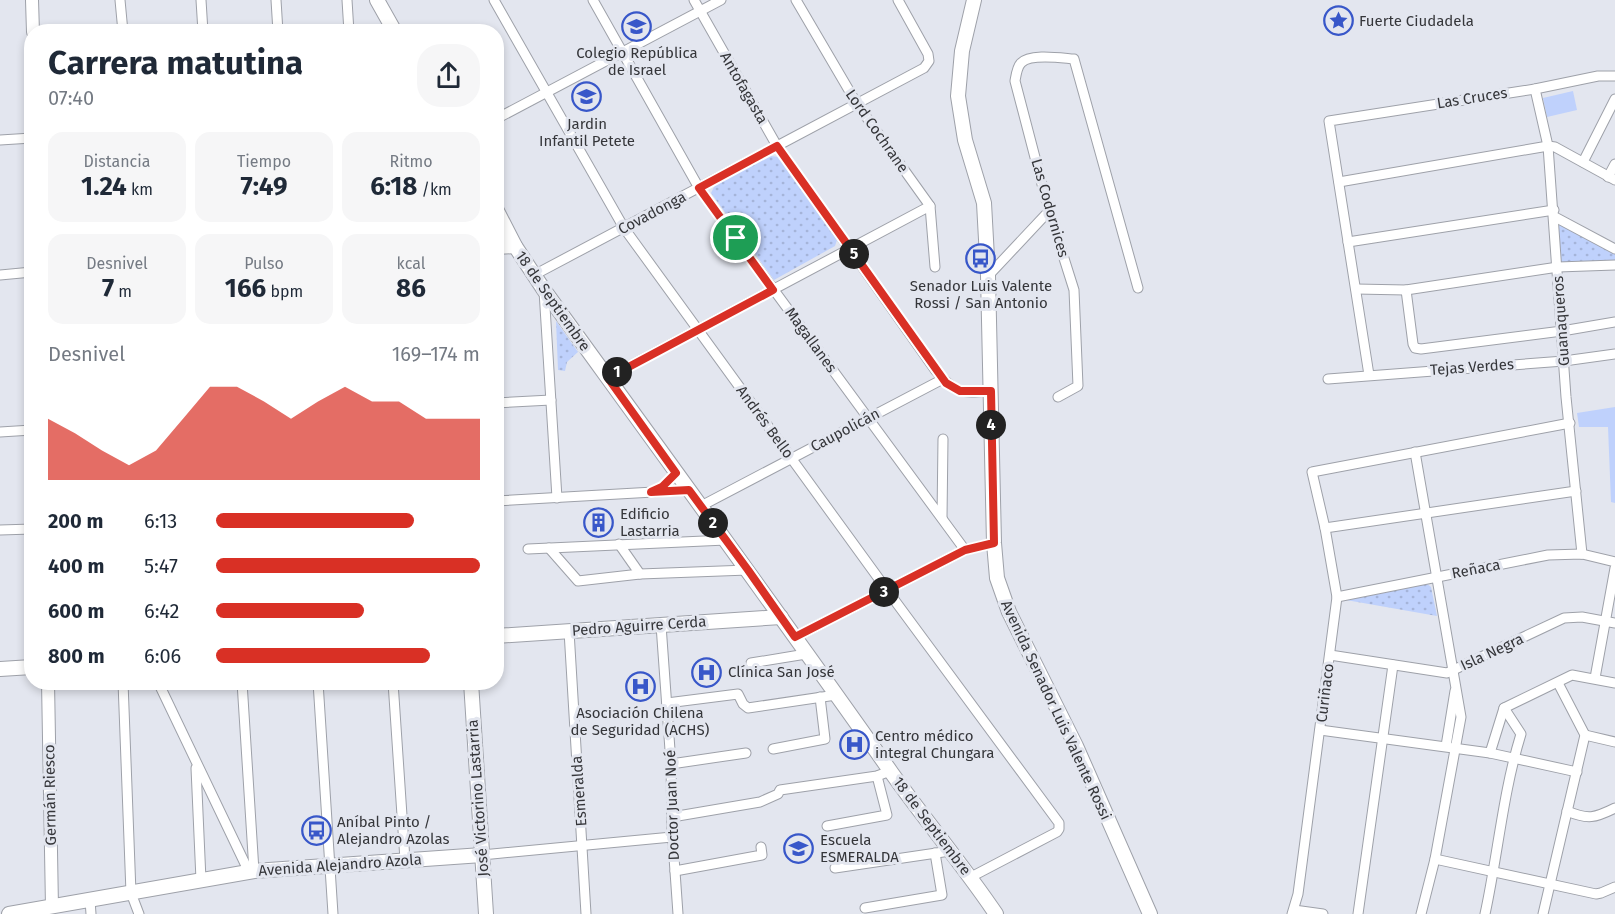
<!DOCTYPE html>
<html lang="es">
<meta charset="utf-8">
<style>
body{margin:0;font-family:"Fira Sans",sans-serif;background:#f6f6f7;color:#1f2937;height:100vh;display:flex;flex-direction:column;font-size:22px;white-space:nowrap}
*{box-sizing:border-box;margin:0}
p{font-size:20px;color:#747a83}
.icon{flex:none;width:33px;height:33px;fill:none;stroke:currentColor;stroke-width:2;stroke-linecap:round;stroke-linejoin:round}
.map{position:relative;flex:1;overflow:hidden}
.panel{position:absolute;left:24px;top:24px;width:480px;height:666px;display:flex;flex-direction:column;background:#fff;border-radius:24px;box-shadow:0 3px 9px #0003}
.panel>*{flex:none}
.pin{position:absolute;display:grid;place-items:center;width:51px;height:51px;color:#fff;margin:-26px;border:3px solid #fff;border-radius:50%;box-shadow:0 2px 6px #0007}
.km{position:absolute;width:30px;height:30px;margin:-15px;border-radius:50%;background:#222;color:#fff;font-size:16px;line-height:30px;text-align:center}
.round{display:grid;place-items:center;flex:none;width:63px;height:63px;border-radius:24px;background:#f6f6f7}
.overview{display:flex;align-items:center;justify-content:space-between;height:102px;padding:0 24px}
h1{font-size:33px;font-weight:700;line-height:45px}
.stats{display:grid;grid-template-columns:repeat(3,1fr);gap:9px;height:102px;padding:6px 24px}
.stats div{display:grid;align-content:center;border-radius:15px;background:#f6f6f7;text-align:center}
.stats b{font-size:26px;font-weight:700}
.stats small{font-size:16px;font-weight:400}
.stats p{font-size:16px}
.chart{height:168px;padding:12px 24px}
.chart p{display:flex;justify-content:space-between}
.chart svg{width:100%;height:108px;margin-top:6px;fill:#d93025;opacity:.7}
ul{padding:0 24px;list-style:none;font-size:20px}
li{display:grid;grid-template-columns:96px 72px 1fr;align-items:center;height:45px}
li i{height:15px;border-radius:8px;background:#d93025}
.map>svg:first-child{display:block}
.park{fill:url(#park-dots)}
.garden{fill:#bfd1fc}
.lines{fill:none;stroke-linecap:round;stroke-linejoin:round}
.minor-casing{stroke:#9ea1a9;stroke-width:11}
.tertiary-casing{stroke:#9ea1a9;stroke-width:14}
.secondary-casing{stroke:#9ea1a9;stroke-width:16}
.minor{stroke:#fff;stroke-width:9}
.tertiary{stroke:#fff;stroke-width:12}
.secondary{stroke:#fff;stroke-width:14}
.route-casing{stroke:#fff;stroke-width:12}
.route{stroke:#d93025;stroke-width:8}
.labels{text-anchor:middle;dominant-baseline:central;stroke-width:6;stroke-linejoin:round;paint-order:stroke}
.poi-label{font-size:15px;fill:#35363a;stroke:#e3e6ef;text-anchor:start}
.street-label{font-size:15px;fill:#35363a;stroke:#e3e6ef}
</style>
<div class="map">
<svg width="1615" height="914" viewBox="0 0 1615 914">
<defs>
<pattern id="park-dots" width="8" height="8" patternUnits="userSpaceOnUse" patternTransform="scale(1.5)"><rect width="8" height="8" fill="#bfd1fc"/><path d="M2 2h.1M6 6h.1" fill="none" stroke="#a5b4d9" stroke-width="1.8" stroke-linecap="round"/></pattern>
</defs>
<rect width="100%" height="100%" fill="#e3e6ef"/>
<g class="park">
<polygon points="770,156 779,157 837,240 835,246 774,280 711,193 715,185"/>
<polygon points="1558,222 1615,253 1615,261 1561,264"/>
<polygon points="556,321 578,352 567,362 565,371 558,370"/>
<polygon points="1426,583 1431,587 1437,616 1346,600"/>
</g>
<g class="garden">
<polygon points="1573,91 1577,110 1547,117 1543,98"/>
<polygon points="1615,407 1615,503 1611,502 1608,427 1579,427 1577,413"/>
</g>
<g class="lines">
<defs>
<g id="minor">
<polyline points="120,0 123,32"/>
<polyline points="201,0 203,32"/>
<polyline points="276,0 278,32"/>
<polyline points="347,0 349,32"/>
<polyline points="494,0 624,228 887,590 1059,823 1059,829 1057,832 971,877"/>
<polyline points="593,0 699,188 965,550"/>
<path d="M 694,0 L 777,146 L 936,371 C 956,394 961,393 991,391"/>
<polyline points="796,0 857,104 930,206 935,267"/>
<polyline points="1535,89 1548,146 1566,397 1582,554"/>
<polyline points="496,119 721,0"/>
<polyline points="0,140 32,138"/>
<polyline points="1583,162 1615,99"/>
<polyline points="1608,177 1615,164"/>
<polyline points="1339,182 1548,146 1555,147 1615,180"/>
<polyline points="1555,217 1615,249"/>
<polyline points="1348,242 1554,210"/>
<polyline points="0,275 32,272"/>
<polyline points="534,275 924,68 929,61 928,54 898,0"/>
<polyline points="988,276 1049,211"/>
<polyline points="1356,289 1406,290 1558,267 1615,265"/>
<polyline points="1406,290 1413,344 1415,348 1421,349 1562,331 1615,322"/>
<polyline points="544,291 557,498"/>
<polyline points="1369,375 1329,121 1535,89 1598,76 1615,76"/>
<polyline points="607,378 930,206"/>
<polyline points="1328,379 1564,361 1615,354"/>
<path d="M 1058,397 L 1078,386 L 1074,290 L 1049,211 L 1015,81 C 1016,75 1017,67 1021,63 C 1030,53 1061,58 1074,59 L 1138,288"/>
<polyline points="496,403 551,400"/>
<polyline points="0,432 32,430"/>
<polyline points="1415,452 1461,717 1435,859 1421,914"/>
<polyline points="654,492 662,487 676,473"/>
<polyline points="496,501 689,490"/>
<polyline points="701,506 943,379"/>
<polyline points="942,518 943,439"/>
<polyline points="1325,528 1576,491"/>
<polyline points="0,530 32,529"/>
<polyline points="619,544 640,574"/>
<polyline points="549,548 578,581 640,574 748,570"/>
<polyline points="528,549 726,540"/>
<polyline points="1337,597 1548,555 1582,554 1615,562"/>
<polyline points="661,625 671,764 672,829 678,914"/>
<polyline points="569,631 586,914"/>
<polyline points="795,637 965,550 994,543"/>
<polyline points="1330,655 1447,673 1564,618 1582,617 1615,623"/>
<polyline points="751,663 806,654"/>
<polyline points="1595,678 1615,568"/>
<polyline points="123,682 131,893 139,914"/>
<polyline points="158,682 249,872"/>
<polyline points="242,682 254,871"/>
<polyline points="318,682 333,914"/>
<polyline points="393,682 405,860"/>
<polyline points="667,703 738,694 743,704 748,708 836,695"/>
<polyline points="1320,730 1490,753 1577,772"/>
<polyline points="1585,735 1615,742"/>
<polyline points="1446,746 1455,691"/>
<polyline points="773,749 825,739 820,697"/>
<polyline points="1490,753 1504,708 1572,675 1615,683"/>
<polyline points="671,764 746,753"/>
<polyline points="196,768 201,880"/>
<path d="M 1567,811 C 1588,820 1595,818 1615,808"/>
<polyline points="672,817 760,802 778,794 780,790 877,776 890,771"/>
<polyline points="827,826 887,815 877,776"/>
<polyline points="482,855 672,837"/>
<polyline points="1435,859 1596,894 1601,893 1615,887"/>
<polyline points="835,868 950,851"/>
<polyline points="675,871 762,855 761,847"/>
<polyline points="90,900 91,914"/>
<polyline points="865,908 942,895 935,853"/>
<polyline points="1294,910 1323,914"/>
<polyline points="1292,914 1298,894 1337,597 1325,528 1312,472 1570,423"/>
<polyline points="1358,914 1393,665"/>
<path d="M 1485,914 C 1498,854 1503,792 1521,734 L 1504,708"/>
<polyline points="1543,914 1585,735 1558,683"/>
</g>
<g id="tertiary">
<polyline points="32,0 33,32"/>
<polyline points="48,682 52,907"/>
</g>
<g id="secondary">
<polyline points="377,0 395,32"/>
<polyline points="974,0 962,51 958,96 965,140 984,203 988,276 994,543 997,578 1009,612 1076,746 1150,914"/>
<path d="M 496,209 L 515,246 L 544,290 C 660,450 777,610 891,772 C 925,820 963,865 996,914"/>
<polyline points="496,247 515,246"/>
<polyline points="496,636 781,617"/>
<polyline points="0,669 32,667"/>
<polyline points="471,682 486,914"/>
<polyline points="9,914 254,871 482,855"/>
</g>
</defs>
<use href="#minor" class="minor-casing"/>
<use href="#tertiary" class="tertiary-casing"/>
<use href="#secondary" class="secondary-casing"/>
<use href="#minor" class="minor"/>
<use href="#tertiary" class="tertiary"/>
<use href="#secondary" class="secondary"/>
</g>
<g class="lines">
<defs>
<polygon id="route" points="777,146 946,383 960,391 991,391 994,543 965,550 795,637 748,570 689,490 651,492 662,487 676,473 608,378 773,290 699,188"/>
</defs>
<use href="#route" class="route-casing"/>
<use href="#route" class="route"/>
</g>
<defs>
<symbol id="sight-ring" viewBox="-11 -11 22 22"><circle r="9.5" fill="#e3e6ef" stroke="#3857c9" stroke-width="1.5"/><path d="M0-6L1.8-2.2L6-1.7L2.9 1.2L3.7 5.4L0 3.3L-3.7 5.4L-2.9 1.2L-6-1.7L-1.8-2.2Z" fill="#3857c9"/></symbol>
<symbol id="school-ring" viewBox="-11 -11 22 22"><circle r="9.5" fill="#e3e6ef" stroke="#3857c9" stroke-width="1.5"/><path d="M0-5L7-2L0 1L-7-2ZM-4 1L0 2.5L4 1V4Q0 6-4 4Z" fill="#3857c9"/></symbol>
<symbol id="bus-ring" viewBox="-11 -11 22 22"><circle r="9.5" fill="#e3e6ef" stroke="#3857c9" stroke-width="1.5"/><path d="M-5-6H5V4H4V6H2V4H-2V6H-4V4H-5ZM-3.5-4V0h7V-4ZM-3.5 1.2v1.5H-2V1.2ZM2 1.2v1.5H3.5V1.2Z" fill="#3857c9"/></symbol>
<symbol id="building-ring" viewBox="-11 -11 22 22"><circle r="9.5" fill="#e3e6ef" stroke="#3857c9" stroke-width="1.5"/><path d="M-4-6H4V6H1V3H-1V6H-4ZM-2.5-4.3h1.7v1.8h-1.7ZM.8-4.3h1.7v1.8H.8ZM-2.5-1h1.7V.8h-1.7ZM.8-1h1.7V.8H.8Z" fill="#3857c9"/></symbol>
<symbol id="hospital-ring" viewBox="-11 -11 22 22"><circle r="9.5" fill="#e3e6ef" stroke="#3857c9" stroke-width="1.5"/><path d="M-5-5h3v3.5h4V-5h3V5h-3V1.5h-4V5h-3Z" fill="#3857c9"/></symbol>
</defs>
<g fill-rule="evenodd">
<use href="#sight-ring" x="1322" y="4" width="33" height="33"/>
<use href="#school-ring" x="620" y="10" width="33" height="33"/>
<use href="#school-ring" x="570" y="80" width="33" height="33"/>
<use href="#bus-ring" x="964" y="242" width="33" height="33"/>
<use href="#building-ring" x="582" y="506" width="33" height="33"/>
<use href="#hospital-ring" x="690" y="656" width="33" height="33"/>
<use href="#hospital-ring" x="624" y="670" width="33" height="33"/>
<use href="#hospital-ring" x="838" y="728" width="33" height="33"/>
<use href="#bus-ring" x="300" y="814" width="33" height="33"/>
<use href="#school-ring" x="782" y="832" width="33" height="33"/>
</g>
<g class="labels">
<g class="poi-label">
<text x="1359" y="21">Fuerte Ciudadela</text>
<text x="637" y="53" text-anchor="middle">Colegio República<tspan x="637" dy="17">de Israel</tspan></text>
<text x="587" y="124" text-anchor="middle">Jardin<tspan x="587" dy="17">Infantil Petete</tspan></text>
<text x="981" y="286" text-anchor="middle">Senador Luis Valente<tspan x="981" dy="17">Rossi / San Antonio</tspan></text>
<text x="620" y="514">Edificio<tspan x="620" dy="17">Lastarria</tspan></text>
<text x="728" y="672">Clínica San José</text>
<text x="640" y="713" text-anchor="middle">Asociación Chilena<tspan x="640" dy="17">de Seguridad (ACHS)</tspan></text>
<text x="875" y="736">Centro médico<tspan x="875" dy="17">integral Chungara</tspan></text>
<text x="337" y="822">Aníbal Pinto /<tspan x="337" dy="17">Alejandro Azolas</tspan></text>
<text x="820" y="840">Escuela<tspan x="820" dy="17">ESMERALDA</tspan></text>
</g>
<g class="street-label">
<text transform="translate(744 88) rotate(60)">Antofagasta</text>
<text transform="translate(1472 98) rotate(-9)">Las Cruces</text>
<text transform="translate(877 131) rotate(55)">Lord Cochrane</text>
<text transform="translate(1050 208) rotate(74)">Las Codornices</text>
<text transform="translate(652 213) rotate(-28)">Covadonga</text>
<text transform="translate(553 301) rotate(55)">18 de Septiembre</text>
<text transform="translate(1561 321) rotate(-94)">Guanaqueros</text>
<text transform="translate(811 340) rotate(54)">Magallanes</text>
<text transform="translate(1472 367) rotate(-4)">Tejas Verdes</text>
<text transform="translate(765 422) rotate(54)">Andrés Bello</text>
<text transform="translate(845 430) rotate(-28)">Caupolicán</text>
<text transform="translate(1476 569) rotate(-11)">Reñaca</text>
<text transform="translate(639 626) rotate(-4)">Pedro Aguirre Cerda</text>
<text transform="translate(1492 652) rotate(-25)">Isla Negra</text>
<text transform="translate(1325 693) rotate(-83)">Curiñaco</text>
<text transform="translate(1056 710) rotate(65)">Avenida Senador Luis Valente Rossi</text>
<text transform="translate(579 791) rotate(-94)">Esmeralda</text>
<text transform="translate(50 795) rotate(-91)">Germán Riesco</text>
<text transform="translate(478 798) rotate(-94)">José Victorino Lastarria</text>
<text transform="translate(672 805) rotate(-92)">Doctor Juan Noé</text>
<text transform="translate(932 826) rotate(53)">18 de Septiembre</text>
<text transform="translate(340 865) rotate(-4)">Avenida Alejandro Azola</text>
</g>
</g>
</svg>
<div class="pin" style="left:736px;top:238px;background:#1e9e55"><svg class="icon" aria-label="arrive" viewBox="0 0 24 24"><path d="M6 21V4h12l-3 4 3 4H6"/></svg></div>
<b class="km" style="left:617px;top:372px">1</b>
<b class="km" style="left:713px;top:523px">2</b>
<b class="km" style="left:884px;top:592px">3</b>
<b class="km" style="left:991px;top:425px">4</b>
<b class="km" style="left:854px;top:254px">5</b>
<section class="panel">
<div class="overview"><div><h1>Carrera matutina</h1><p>07:40</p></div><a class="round"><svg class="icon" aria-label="share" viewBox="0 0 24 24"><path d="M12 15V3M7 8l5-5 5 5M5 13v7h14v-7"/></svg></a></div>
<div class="stats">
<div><p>Distancia</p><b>1.24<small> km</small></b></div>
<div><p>Tiempo</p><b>7:49</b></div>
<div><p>Ritmo</p><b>6:18<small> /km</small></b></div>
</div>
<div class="stats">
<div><p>Desnivel</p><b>7<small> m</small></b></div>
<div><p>Pulso</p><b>166<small> bpm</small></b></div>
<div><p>kcal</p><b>86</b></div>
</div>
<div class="chart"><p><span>Desnivel</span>169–174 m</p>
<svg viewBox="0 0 160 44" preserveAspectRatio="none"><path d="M0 44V19L10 25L20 32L30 38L40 32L50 19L60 6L70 6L80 12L90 19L100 12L110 6L120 12L130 12L140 19L150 19L160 19V44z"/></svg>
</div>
<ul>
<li><b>200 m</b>6:13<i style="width:75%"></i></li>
<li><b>400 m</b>5:47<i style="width:100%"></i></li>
<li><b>600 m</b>6:42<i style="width:56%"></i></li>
<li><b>800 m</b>6:06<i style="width:81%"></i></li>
</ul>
</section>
</div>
